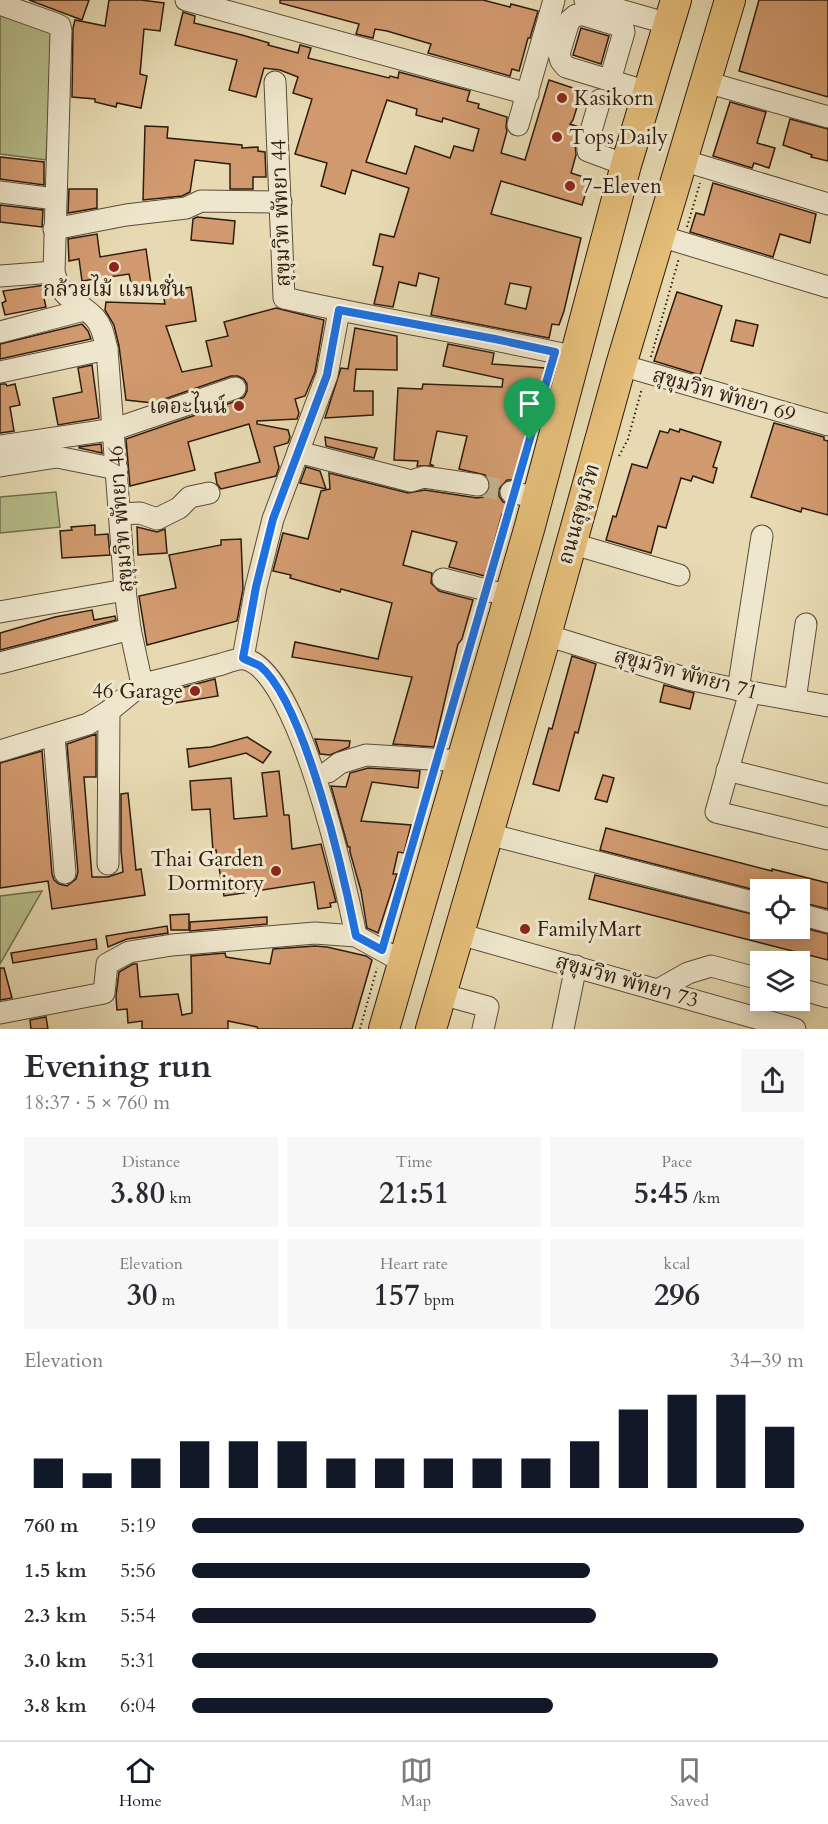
<!DOCTYPE html>
<meta charset="utf-8">
<style>
body{margin:0;font-family:Cardo,"Noto Serif Thai",serif;background:#f7f7f7;color:#2b2b33;height:100vh;display:flex;flex-direction:column;font-size:22px;white-space:nowrap}
*{box-sizing:border-box;margin:0}
p{font-size:20px;color:#7c7c81}
.icon{flex:none;width:33px;height:33px;fill:none;stroke:currentColor;stroke-width:2;stroke-linecap:round;stroke-linejoin:round}
.map{position:relative;height:1029px;overflow:hidden}
.panel{display:flex;flex-direction:column;background:#fff;flex:1}
.panel>*{flex:none}
.tools{position:absolute;left:750px;top:879px;display:grid;gap:12px}
.tools a{display:grid;place-items:center;width:60px;height:60px;border-radius:0px;background:#fff;box-shadow:0 3px 15px #0003;font-size:30px}
.pin{position:absolute;display:grid;place-items:center;width:51px;height:51px;color:#fff;margin:-62px -26px;border-radius:50% 50% 50% 0;rotate:-45deg;box-shadow:0 0 6px #0007}
.pin .icon{rotate:45deg}
.round{display:grid;place-items:center;flex:none;width:63px;height:63px;border-radius:0px;background:#f7f7f7}
.head{display:flex;align-items:center;justify-content:space-between;height:102px;padding:0 24px}
h1{font-size:33px;font-weight:700;line-height:45px}
.metrics{display:grid;grid-template-columns:repeat(3,1fr);gap:9px;height:102px;padding:6px 24px}
.metrics div{display:grid;align-content:center;border-radius:0px;background:#f7f7f7;text-align:center}
.metrics b{font-size:30px;font-weight:700}
.metrics small{font-size:16px;font-weight:400}
.metrics p{font-size:16px}
.chart{height:168px;padding:12px 24px}
.chart p{display:flex;justify-content:space-between}
.chart svg{width:100%;height:108px;margin-top:6px;stroke:#111827;stroke-width:6}
ul{padding:0 24px;list-style:none;font-size:20px}
li{display:grid;grid-template-columns:96px 72px 1fr;align-items:center;height:45px}
li i{height:15px;border-radius:8px;background:#111827}
.dock{display:flex;justify-content:space-around;align-items:center;height:84px;border-top:2px solid #e1e1e2;background:#fff;font-size:16px;color:#7c7c81}
.dock a{display:grid;justify-items:center;gap:3px}
.dock .on{color:#111827}
.map>svg:first-child{display:block}
.green{fill:#b7bf8c;stroke:#726e4e;stroke-width:1.5}
.building{fill:#d29b6f;stroke:#2e1c0f;stroke-width:1.5;fill-rule:evenodd}
.lines{fill:none;stroke-linecap:round;stroke-linejoin:round}
.minor-tunnel{stroke:#c2b491;stroke-width:21;stroke-dasharray:21 10;stroke-linecap:butt}
.minor-casing{stroke:#5c4c38;stroke-width:23}
.highway-casing{stroke:#2e1c0f;stroke-width:32}
.path{stroke:#2e1c0f;stroke-width:2;stroke-dasharray:1.5 3;stroke-linecap:butt}
.minor{stroke:#efe7cd;stroke-width:21}
.highway{stroke:#e4bd79;stroke-width:30}
.route-casing{stroke:#fff;stroke-width:12}
.route{stroke:#1a73e8;stroke-width:8}
.poi-dot{fill:#8f2418;stroke:#efe7cd;stroke-width:2}
.labels{text-anchor:middle;dominant-baseline:central;stroke-width:6;stroke-linejoin:round;paint-order:stroke}
.poi-label{font-size:21px;fill:#2e1c0f;stroke:#efe7cd;text-anchor:start}
.street-label{font-size:21px;fill:#2e1c0f;stroke:#efe7cd}
</style>
<div class="map">
<svg width="828" height="1029" viewBox="0 0 828 1029">
<rect width="100%" height="100%" fill="#e7dab2"/>
<filter id="stains"><feTurbulence type="fractalNoise" baseFrequency=".00333" numOctaves="4"/><feColorMatrix values="0 0 0 0 .2 0 0 0 0 .09 0 0 0 0 .02 0 0 0 .5 -.17"/></filter>
<radialGradient id="worn" r=".72"><stop offset=".6" stop-color="#630" stop-opacity="0"/><stop offset="1" stop-color="#630" stop-opacity=".3"/></radialGradient>
<g class="green">
<polygon points="0,12 54,31 46,160 0,154"/>
<polygon points="56,492 60,527 0,533 0,497"/>
<polygon points="42,891 0,964 0,896"/>
</g>
<g class="building">
<polygon points="29,0 89,0 82,20"/>
<polygon points="109,0 141,0 164,3 160,31 144,29 140,74 147,76 141,108 117,103 116,107 95,102 95,99 72,97 73,28 75,20 105,26"/>
<polygon points="280,0 483,0 510,7 511,4 538,11 530,38 528,38 519,71 512,69 510,76 428,53 431,44 387,31 375,29 373,38 356,34 359,24 280,3"/>
<polygon points="759,0 828,0 828,97 739,71"/>
<path d="M 183,12 L 195,16 L 194,23 L 242,35 L 269,43 L 268,45 L 298,53 L 300,45 L 311,48 L 308,58 L 389,78 L 390,76 L 398,78 L 399,72 L 470,91 L 467,101 L 479,104 L 478,108 L 507,117 L 506,127 L 507,131 L 501,153 L 525,160 L 549,80 L 582,91 L 573,120 L 570,124 L 579,127 L 575,141 L 576,155 L 571,173 L 590,179 L 582,205 L 501,181 L 491,214 L 581,238 L 564,311 L 559,325 L 552,324 L 549,338 L 431,315 L 439,278 L 419,273 L 416,286 L 399,282 L 393,307 L 374,304 L 383,267 L 373,265 L 380,234 L 394,237 L 409,188 L 352,170 L 345,194 L 321,186 L 327,163 L 295,154 L 312,99 L 293,93 L 298,77 L 280,70 L 264,68 L 256,97 L 229,90 L 237,60 L 175,45 ZM 387,100 L 417,109 L 416,115 L 442,122 L 443,118 L 479,129 L 473,151 L 454,146 L 450,158 L 415,146 L 406,174 L 366,162 ZM 510,283 L 531,287 L 526,309 L 505,304 Z"/>
<polygon points="581,28 609,36 601,64 573,55"/>
<polygon points="730,102 766,112 757,143 775,148 769,168 754,163 752,168 713,156"/>
<polygon points="790,119 828,129 828,161 811,157 812,155 783,145"/>
<polygon points="145,126 168,127 167,138 242,145 242,148 258,147 258,151 265,152 266,177 253,177 253,189 230,189 230,164 195,160 190,192 182,196 143,200"/>
<polygon points="0,157 44,162 44,185 0,179"/>
<polygon points="713,183 816,214 810,243 780,234 773,257 690,232 696,213 704,215"/>
<polygon points="69,189 97,189 97,208 68,213"/>
<polygon points="0,205 43,210 42,227 0,222"/>
<polygon points="197,217 235,221 233,244 191,240 193,219"/>
<polygon points="97,234 100,257 146,249 151,284 132,287 129,274 82,281 79,259 69,261 68,239"/>
<polygon points="45,285 48,293 43,294 46,307 5,315 2,303 6,301 3,291"/>
<polygon points="173,285 174,290 191,287 196,321 166,326 182,372 212,366 206,341 228,336 224,322 276,308 324,320 315,372 305,396 295,399 299,413 297,419 257,421 257,424 288,430 290,437 288,443 274,447 279,467 276,476 221,489 217,484 215,473 260,462 249,424 188,442 195,470 130,486 126,439 239,400 244,397 247,391 247,384 244,379 238,376 231,376 153,403 126,400 119,346 114,325 105,310 106,302 165,304 162,287"/>
<polygon points="677,292 722,306 700,375 654,361"/>
<polygon points="736,320 758,325 753,346 731,341"/>
<polygon points="82,324 88,331 91,339 0,359 0,344"/>
<polygon points="355,328 397,336 397,370 356,369 354,391 373,391 373,415 325,418 341,368 348,369"/>
<polygon points="448,344 494,353 492,364 545,368 514,480 507,480 499,489 499,496 503,502 508,504 505,515 502,514 485,576 449,567 457,542 412,531 403,565 432,573 431,583 439,591 473,600 462,639 458,644 434,747 393,744 412,677 292,657 295,642 378,659 392,603 341,589 340,592 290,578 291,575 273,571 283,533 308,539 321,491 330,489 329,473 408,493 425,490 477,498 483,497 488,492 490,481 485,475 459,469 467,436 437,431 430,464 434,466 417,466 418,461 394,460 398,388 422,389 423,384 502,387 503,379 443,366"/>
<polygon points="92,365 99,418 58,425 53,398 82,392 78,368"/>
<polygon points="0,384 6,384 7,386 15,384 20,405 10,407 14,431 0,433"/>
<polygon points="774,423 824,437 824,440 828,441 828,515 802,508 801,512 751,497"/>
<polygon points="670,429 679,432 680,429 721,442 713,467 717,468 713,483 693,476 691,481 681,478 666,528 658,526 651,553 606,540 613,516 616,517 632,464 647,468 660,431 668,433"/>
<polygon points="325,437 377,448 374,458 326,446"/>
<polygon points="101,444 102,453 79,448 79,447"/>
<polygon points="306,467 320,471 326,489 300,483"/>
<polygon points="95,525 95,535 108,534 110,555 62,558 60,531 72,530 71,527"/>
<polygon points="137,527 157,532 165,529 167,553 138,555"/>
<polygon points="241,539 243,589 237,621 147,645 139,596 176,588 169,555 221,545 221,540"/>
<polygon points="92,610 94,620 115,616 116,620 0,650 0,633 55,617"/>
<polygon points="572,656 596,664 578,733 575,732 559,791 533,784 549,728 552,729"/>
<polygon points="215,679 218,696 175,703 173,690"/>
<polygon points="664,685 694,693 690,709 660,702"/>
<polygon points="96,734 96,777 84,777 92,877 108,877 123,872 121,851 121,794 128,793 136,870 141,869 145,895 52,909 48,881 0,888 0,763 42,751 52,874 54,880 59,884 67,886 76,879 78,872 67,744"/>
<polygon points="247,737 271,752 263,763 246,753 189,767 187,749 211,747"/>
<polygon points="315,739 350,741 349,747 330,755 320,754"/>
<polygon points="368,768 420,771 418,788 372,782 361,821 411,825 404,853 398,852 393,874 397,874 378,933 367,928 361,891 350,852 350,847 348,847 331,786 346,787 350,773"/>
<polygon points="279,771 284,815 289,815 292,849 321,844 336,902 330,903 331,907 318,909 314,882 224,896 216,850 213,851 210,809 192,810 190,781 231,778 234,819 267,816 262,773"/>
<polygon points="603,775 614,778 607,802 595,799"/>
<polygon points="606,828 772,871 772,869 828,883 828,909 800,902 800,890 755,890 600,850"/>
<polygon points="595,875 760,916 760,928 800,927 828,934 828,960 589,899"/>
<polygon points="189,914 189,930 171,930 170,915"/>
<polygon points="267,917 267,924 190,931 190,922"/>
<polygon points="167,926 168,933 127,939 108,947 106,936"/>
<polygon points="96,939 97,949 13,963 11,953"/>
<polygon points="315,946 327,947 366,956 372,960 352,1029 258,1029 257,1027 228,1021 228,1029 142,1029 142,1021 128,1023 127,1009 117,1010 116,996 119,972 133,964 137,964 140,997 178,994 182,1015 192,1013 191,956 225,953 226,957 270,964 273,949"/>
<polygon points="0,968 4,968 12,998 0,1000"/>
<polygon points="46,1017 48,1029 31,1029 30,1020"/>
</g>
<g class="lines">
<polyline class="minor-tunnel" points="478,485 511,492"/>
<defs>
<g id="minor">
<polyline points="186,0 528,94"/>
<polyline points="585,0 669,24"/>
<path d="M 0,4 L 56,24 L 60,26 L 61,31 L 54,272 C 61,300 79,301 95,318 C 103,327 104,338 107,349 L 125,590 L 130,629 L 142,684 C 169,678 195,671 222,664 C 228,662 238,658 244,659 C 298,668 346,885 356,936"/>
<polyline points="610,80 624,32 623,27 584,15 576,15 569,21 559,54 561,61 566,67 648,92"/>
<path d="M 275,82 L 284,298 C 381,320 479,335 576,357"/>
<polyline points="706,82 828,117"/>
<polyline points="600,100 588,141 588,151 626,165"/>
<polyline points="518,125 554,0"/>
<polyline points="682,160 828,204"/>
<polyline points="0,192 55,199"/>
<polyline points="54,229 126,215 186,208 201,201 281,202"/>
<polyline points="660,236 828,287"/>
<polyline points="0,276 54,272"/>
<polyline points="0,332 84,310"/>
<polyline points="621,365 828,425"/>
<polyline points="0,372 107,349"/>
<polyline points="0,446 115,429 235,388"/>
<polyline points="298,452 411,481 424,477 478,485"/>
<polyline points="0,466 57,457 117,469"/>
<polyline points="511,492 538,498"/>
<polyline points="120,514 140,513 157,519 179,508 190,497 209,493"/>
<polyline points="570,543 679,575"/>
<polyline points="443,579 510,596"/>
<polyline points="0,612 125,590"/>
<polyline points="546,635 688,679 750,692 828,706"/>
<polyline points="243,658 256,587 273,519 327,375 339,311"/>
<polyline points="0,663 130,629"/>
<polyline points="738,690 762,536"/>
<polyline points="750,692 716,812 828,839"/>
<polyline points="795,700 806,624"/>
<polyline points="54,736 65,873"/>
<polyline points="0,751 88,724 109,711 142,684"/>
<polyline points="727,770 828,795"/>
<polyline points="328,772 340,763 366,755 462,761"/>
<polyline points="488,834 760,904"/>
<polyline points="108,864 109,711"/>
<polyline points="800,914 828,922"/>
<polyline points="459,934 795,1029"/>
<polyline points="800,989 828,997"/>
<polyline points="658,990 688,973 711,966 760,979"/>
<polyline points="441,994 488,1007 483,1029"/>
<polyline points="0,1013 104,993 107,964 129,952 172,945 315,933 356,936 403,962"/>
<polyline points="563,1029 576,966"/>
</g>
<g id="highway">
<polyline points="384,1029 530,526 626,165 676,0"/>
<polyline points="431,1029 546,635 621,365 730,0"/>
</g>
</defs>
<use href="#minor" class="minor-casing"/>
<use href="#highway" class="highway-casing"/>
<g class="path">
<polyline points="687,227 700,183"/>
<polyline points="651,357 679,258"/>
<polyline points="619,456 628,439 642,388"/>
<polyline points="492,574 510,510"/>
<polyline points="387,934 399,894"/>
<polyline points="360,1029 377,968"/>
</g>
<use href="#minor" class="minor"/>
<use href="#highway" class="highway"/>
</g>
<g class="lines">
<defs>
<path id="route" d="M 339,310 L 495,339 L 555,352 L 382,950 L 356,936 C 344,876 305,703 260,666 C 255,663 248,661 243,658 L 256,587 L 273,519 L 327,375 Z"/>
</defs>
<use href="#route" class="route-casing"/>
<use href="#route" class="route"/>
</g>
<g class="poi-dot">
<circle cx="562" cy="98" r="6"/>
<circle cx="557" cy="137" r="6"/>
<circle cx="570" cy="186" r="6"/>
<circle cx="114" cy="267" r="6"/>
<circle cx="239" cy="406" r="6"/>
<circle cx="195" cy="691" r="6"/>
<circle cx="276" cy="871" r="6"/>
<circle cx="525" cy="929" r="6"/>
</g>
<g class="labels">
<g class="poi-label">
<text x="574" y="98">Kasikorn</text>
<text x="569" y="137">Tops Daily</text>
<text x="582" y="186">7-Eleven</text>
<text x="114" y="289" text-anchor="middle">กล้วยไม้ แมนชั่น</text>
<text x="227" y="406" text-anchor="end">เดอะไนน์</text>
<text x="183" y="691" text-anchor="end">46 Garage</text>
<text x="264" y="859" text-anchor="end">Thai Garden<tspan x="264" dy="24">Dormitory</tspan></text>
<text x="537" y="929">FamilyMart</text>
</g>
<g class="street-label">
<text transform="translate(281 213) rotate(-92)">สุขุมวิท พัทยา 44</text>
<text transform="translate(724 395) rotate(16)">สุขุมวิท พัทยา 69</text>
<text transform="translate(579 514) rotate(-74)">ถนนสุขุมวิท</text>
<text transform="translate(121 519) rotate(-94)">สุขุมวิท พัทยา 46</text>
<text transform="translate(686 674) rotate(15)">สุขุมวิท พัทยา 71</text>
<text transform="translate(627 981) rotate(16)">สุขุมวิท พัทยา 73</text>
</g>
</g>
<rect width="100%" height="100%" filter="url(#stains)"/>
<rect width="100%" height="100%" fill="url(#worn)"/>
</svg>
<div class="tools">
<a><svg class="icon" aria-label="locate" viewBox="0 0 24 24"><circle cx="12" cy="12" r="6"/><path d="M12 2v4M12 18v4M2 12h4M18 12h4"/></svg></a>
<a><svg class="icon" aria-label="layers" viewBox="0 0 24 24"><path d="M12 4l9 5-9 5-9-5zM3 14l9 5 9-5"/></svg></a>
</div>
<div class="pin" style="left:530px;top:440px;background:#1e9e55"><svg class="icon" aria-label="arrive" viewBox="0 0 24 24"><path d="M6 21V4h12l-3 4 3 4H6"/></svg></div>
</div>
<section class="panel">
<div class="head"><div><h1>Evening run</h1><p>18:37 · 5 × 760 m</p></div><a class="round"><svg class="icon" aria-label="share" viewBox="0 0 24 24"><path d="M12 15V3M7 8l5-5 5 5M5 13v7h14v-7"/></svg></a></div>
<div class="metrics">
<div><p>Distance</p><b>3.80<small> km</small></b></div>
<div><p>Time</p><b>21:51</b></div>
<div><p>Pace</p><b>5:45<small> /km</small></b></div>
</div>
<div class="metrics">
<div><p>Elevation</p><b>30<small> m</small></b></div>
<div><p>Heart rate</p><b>157<small> bpm</small></b></div>
<div><p>kcal</p><b>296</b></div>
</div>
<div class="chart"><p><span>Elevation</span>34–39 m</p>
<svg viewBox="0 0 160 44" preserveAspectRatio="none"><path d="M5 44V32M15 44V38M25 44V32M35 44V25M45 44V25M55 44V25M65 44V32M75 44V32M85 44V32M95 44V32M105 44V32M115 44V25M125 44V12M135 44V6M145 44V6M155 44V19"/></svg>
</div>
<ul>
<li><b>760 m</b>5:19<i style="width:100%"></i></li>
<li><b>1.5 km</b>5:56<i style="width:65%"></i></li>
<li><b>2.3 km</b>5:54<i style="width:66%"></i></li>
<li><b>3.0 km</b>5:31<i style="width:86%"></i></li>
<li><b>3.8 km</b>6:04<i style="width:59%"></i></li>
</ul>
</section>
<nav class="dock">
<a class="on"><svg class="icon" aria-label="home" viewBox="0 0 24 24"><path d="M3 11l9-7 9 7M6 9v11h12V9"/></svg>Home</a>
<a><svg class="icon" aria-label="map" viewBox="0 0 24 24"><path d="M3 6l6-2 6 2 6-2v14l-6 2-6-2-6 2zM9 4v14M15 6v14"/></svg>Map</a>
<a><svg class="icon" aria-label="saved" viewBox="0 0 24 24"><path d="M7 4h10v16l-5-4-5 4z"/></svg>Saved</a>
</nav>
